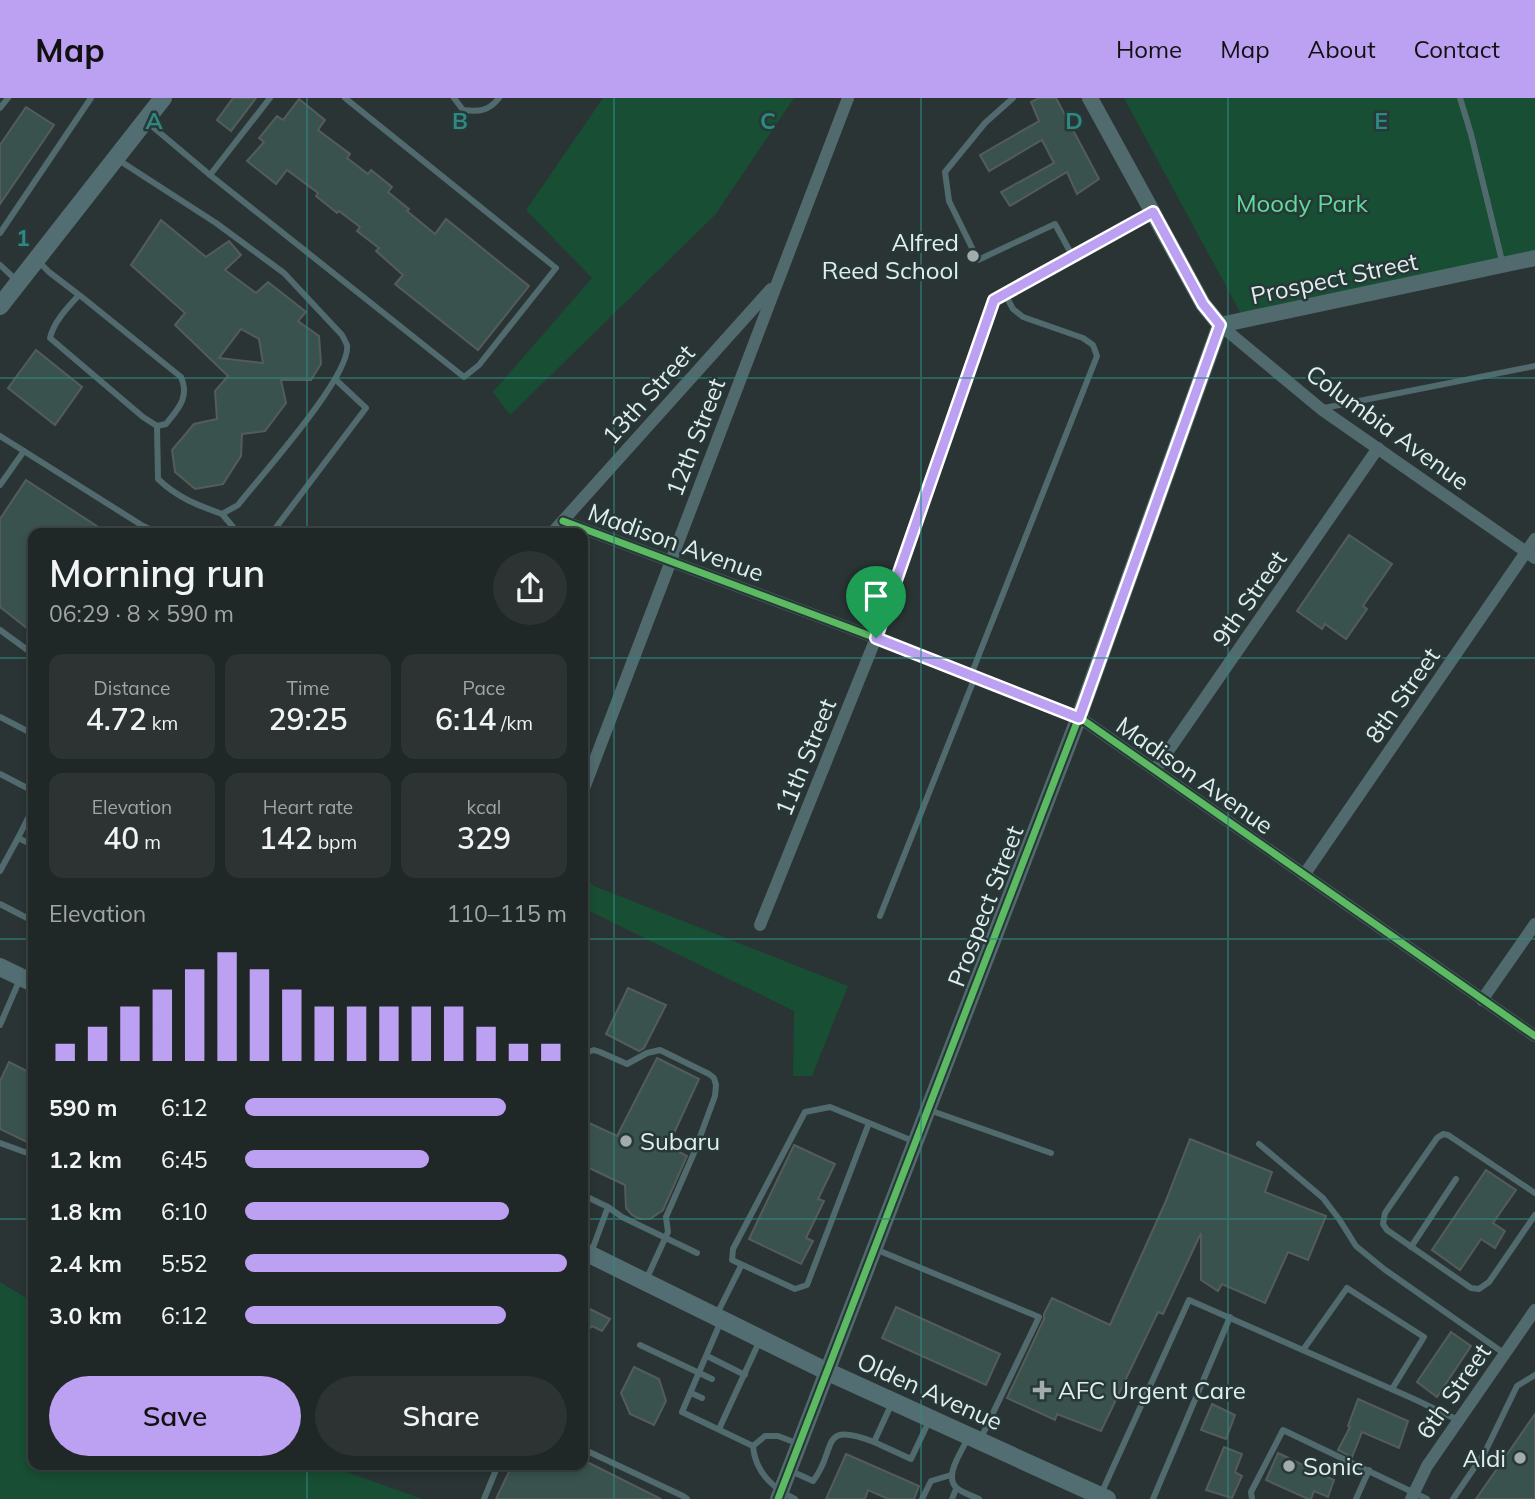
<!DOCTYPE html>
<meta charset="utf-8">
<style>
body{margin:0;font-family:Mulish,sans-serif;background:#2d3333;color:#f1f3f6;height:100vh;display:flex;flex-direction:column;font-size:26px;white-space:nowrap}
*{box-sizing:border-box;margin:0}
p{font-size:23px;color:#a2a5a7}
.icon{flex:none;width:38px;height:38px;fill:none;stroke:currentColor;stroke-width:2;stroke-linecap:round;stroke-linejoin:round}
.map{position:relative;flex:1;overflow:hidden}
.drawer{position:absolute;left:28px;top:430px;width:560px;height:942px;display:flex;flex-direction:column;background:#202727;border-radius:14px;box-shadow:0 4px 10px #0003,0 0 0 2px #3d4444}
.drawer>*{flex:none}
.pin{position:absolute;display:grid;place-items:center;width:60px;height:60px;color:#fff;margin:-72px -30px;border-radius:50% 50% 50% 0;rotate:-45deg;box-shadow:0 0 7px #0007}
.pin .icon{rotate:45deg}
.round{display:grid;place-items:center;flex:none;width:74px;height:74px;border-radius:37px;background:#2d3333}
.headline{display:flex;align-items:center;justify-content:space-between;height:119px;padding:0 21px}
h1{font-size:38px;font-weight:600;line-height:52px}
.metrics{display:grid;grid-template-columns:repeat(3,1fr);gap:10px;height:119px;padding:7px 21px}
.metrics div{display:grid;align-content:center;border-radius:14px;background:#2d3333;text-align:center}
.metrics b{font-size:30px;font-weight:600}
.metrics small{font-size:19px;font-weight:400}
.metrics p{font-size:19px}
.chart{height:196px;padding:14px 21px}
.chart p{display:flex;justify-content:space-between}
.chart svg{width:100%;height:126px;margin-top:7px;stroke:#bca0f2;stroke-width:6}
.cta{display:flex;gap:14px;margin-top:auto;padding:14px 21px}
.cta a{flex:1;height:80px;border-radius:42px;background:#bca0f2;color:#111;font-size:28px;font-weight:600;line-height:80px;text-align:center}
.cta a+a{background:#2d3333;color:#f1f3f6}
ul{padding:0 21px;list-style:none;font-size:23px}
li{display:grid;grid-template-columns:112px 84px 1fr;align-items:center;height:52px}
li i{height:18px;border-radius:9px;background:#bca0f2}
header{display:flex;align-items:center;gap:42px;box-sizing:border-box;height:98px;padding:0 35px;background:#bca0f2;color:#111}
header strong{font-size:33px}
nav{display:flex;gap:38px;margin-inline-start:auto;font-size:24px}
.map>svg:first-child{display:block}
.green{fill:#184e33}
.building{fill:#3a524e;stroke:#545c5b;stroke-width:2;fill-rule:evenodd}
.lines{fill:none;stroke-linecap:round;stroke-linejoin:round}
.service{stroke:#516a6d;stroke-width:6}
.minor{stroke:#516a6d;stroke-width:12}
.tertiary{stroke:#516a6d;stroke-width:16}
.secondary{stroke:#526e72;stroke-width:18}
.cycleway-casing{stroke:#263837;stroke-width:11}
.cycleway{stroke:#5cba63;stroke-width:7}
.route-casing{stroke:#fff;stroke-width:14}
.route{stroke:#bca0f2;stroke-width:9}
.grid{fill:none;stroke:#2f8881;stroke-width:2;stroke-opacity:0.55}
.poi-dot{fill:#a2acac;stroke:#263837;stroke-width:2.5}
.labels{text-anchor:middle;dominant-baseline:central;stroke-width:5;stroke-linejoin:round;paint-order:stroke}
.park-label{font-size:24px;fill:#61db99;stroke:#263837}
.poi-label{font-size:24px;fill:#e2edec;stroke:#263837;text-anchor:start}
.street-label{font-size:24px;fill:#e2edec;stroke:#263837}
.grid-label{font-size:23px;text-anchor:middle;font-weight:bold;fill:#2f8881;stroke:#263837;stroke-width:5;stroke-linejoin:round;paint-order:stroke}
</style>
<header>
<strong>Map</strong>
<nav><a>Home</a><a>Map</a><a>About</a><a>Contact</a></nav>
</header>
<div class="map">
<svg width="1535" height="1401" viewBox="0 0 1535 1401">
<rect width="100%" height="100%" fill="#2a3434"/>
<g class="green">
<polygon points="603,0 794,0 715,117 510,317 493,294 592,180 526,112"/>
<polygon points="1124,0 1535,0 1535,158 1247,227"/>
<polygon points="583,777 594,788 848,888 812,978 793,978 794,913 583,810"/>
<polygon points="0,1184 33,1204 33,1367 326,1367 423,1401 0,1401"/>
</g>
<g class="building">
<polygon points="233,0 256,0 231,33 217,22"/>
<polygon points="1039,0 1056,0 1099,81 1077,96 1067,74 1010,108 1001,94 1054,65 1042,42 989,73 980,57 1039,23 1031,4"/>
<polygon points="299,1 325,22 318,32 350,56 347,60 368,76 371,72 392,89 388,94 409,111 407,113 435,136 446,121 529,188 478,252 395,186 403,177 376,153 379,150 357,133 360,129 339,113 337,115 316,98 318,95 287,72 276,86 247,63 264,44 259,40 277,18 283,22"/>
<polygon points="26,9 54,27 0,106 0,47"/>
<path d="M 161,122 L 206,159 L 229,143 L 241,157 L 225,172 L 256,195 L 268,184 L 306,214 L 298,223 L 319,238 L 321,266 L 311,282 L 281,282 L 286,305 L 265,333 L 242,336 L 241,358 L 223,386 L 195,391 L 175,374 L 172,352 L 194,326 L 217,321 L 215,293 L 228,278 L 175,227 L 185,215 L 131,167 ZM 241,231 L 259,241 L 263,265 L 219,260 Z"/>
<polygon points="36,252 82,289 55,327 8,290"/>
<polygon points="26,382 109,436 33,436 33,535 0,509 0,421"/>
<polygon points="1349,437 1392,466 1363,508 1367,511 1346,541 1325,526 1322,531 1297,513"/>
<polygon points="628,890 666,907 644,950 639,953 606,936"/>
<polygon points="657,960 699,981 668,1048 687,1058 663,1112 650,1121 640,1121 632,1117 626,1110 625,1087 583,1067 583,1022 617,1038"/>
<polygon points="9,964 33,976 33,1047 0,1031 0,983"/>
<polygon points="1190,1041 1272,1074 1265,1094 1326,1118 1308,1162 1288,1154 1265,1205 1222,1186 1218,1193 1201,1182 1201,1135 1163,1216 1158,1214 1101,1333 1057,1316 1055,1322 1007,1300 1044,1221 1044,1216 1052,1200 1110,1227 1165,1105"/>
<polygon points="794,1047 835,1066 818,1101 824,1103 806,1140 813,1143 801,1166 749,1141"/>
<polygon points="1486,1072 1516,1092 1493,1125 1505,1133 1495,1150 1481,1141 1460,1172 1432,1152"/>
<polygon points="586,1209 610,1221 602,1233 592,1228 590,1230 583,1227 583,1216"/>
<polygon points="896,1209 1000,1256 986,1287 882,1240"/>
<polygon points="1451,1234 1471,1248 1437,1299 1417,1284"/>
<polygon points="634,1269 659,1281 666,1303 654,1327 630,1316 621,1295"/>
<polygon points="1358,1301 1408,1323 1399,1350 1362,1334 1352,1359 1338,1352 1350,1329 1348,1328"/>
<polygon points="1212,1306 1235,1317 1226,1341 1201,1332"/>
<polygon points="1535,1316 1535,1401 1476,1401"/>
<polygon points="1224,1349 1242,1356 1235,1374 1242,1378 1232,1400 1206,1392"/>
<polygon points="1278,1355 1334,1382 1328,1399 1314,1393 1311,1401 1308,1401 1266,1382"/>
<polygon points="846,1356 919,1388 914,1401 888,1401 868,1392 865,1401 826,1401"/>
<polygon points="583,1362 661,1401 496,1401 512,1367 583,1367"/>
</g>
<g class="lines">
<g class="service">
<path d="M 454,0 L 463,12 C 479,14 489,13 499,0"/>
<polyline points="1013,0 985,25 945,74 949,103 978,162 1055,126 1073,159"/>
<polyline points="1460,0 1471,36 1503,167"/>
<polyline points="0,10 8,0"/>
<polyline points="147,24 210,77 464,279 479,267 556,170 345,0"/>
<path d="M 117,61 L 216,125 L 284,175 L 342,237 C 343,239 346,245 347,247 C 352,277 259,380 238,407 L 222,416 C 197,407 178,400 158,381 L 157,328"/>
<polyline points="210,77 270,0"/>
<polyline points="0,135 91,0"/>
<path d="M 37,162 L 49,174 L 79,197 L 82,199 L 181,279 C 190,299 178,311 166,326 L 157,328 L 143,319 L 50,240 C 54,223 68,209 79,197"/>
<polyline points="0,167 17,183"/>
<polyline points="1324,310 1535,268"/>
<polyline points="0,338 143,428 161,436"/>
<polyline points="0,387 24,353"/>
<polyline points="222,416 239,436"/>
<polyline points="271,436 366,310 335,281"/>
<polyline points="0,532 33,556"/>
<polyline points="971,577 1097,258 1093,247 1083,240 1023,219 1013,211 1005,196"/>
<polyline points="0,619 33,636"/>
<polyline points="0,676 33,693"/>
<polyline points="33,710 18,740 33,747"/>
<polyline points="0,773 18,740"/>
<polyline points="0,806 27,820 33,808"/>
<polyline points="880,818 975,579"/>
<polyline points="0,927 20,881"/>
<polyline points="583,961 585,955 594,952 600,954 627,966 647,955 660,952 709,976 714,980 716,987 715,998 694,1055 666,1119 668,1134 646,1182"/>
<polyline points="929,1012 1051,1055"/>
<polyline points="869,1025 807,1187 795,1191 732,1162 733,1151 805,1014 830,1009 913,1043"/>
<polyline points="0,1045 33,1057"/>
<polyline points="1259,1046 1323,1100 1339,1121 1356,1148 1384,1171 1505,1256"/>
<polyline points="1535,1095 1448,1037 1443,1036 1437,1040 1385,1115 1383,1126 1387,1132 1471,1190 1479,1191 1489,1184 1535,1117"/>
<polyline points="583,1097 608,1109 622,1119 697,1155"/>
<polyline points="1411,1149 1456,1081"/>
<polyline points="875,1151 1039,1219 981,1340"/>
<polyline points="591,1155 608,1109"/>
<polyline points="717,1216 741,1168"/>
<path d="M 721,1223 L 682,1314 L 753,1348 C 755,1373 772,1390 795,1401"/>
<polyline points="640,1247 712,1281"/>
<polyline points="1303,1252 1347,1190 1424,1239 1392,1291"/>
<polyline points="707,1258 745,1277"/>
<polyline points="691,1295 702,1300"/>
<polyline points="892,1305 874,1344 911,1361 929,1323"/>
<polyline points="719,1331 760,1242"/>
<path d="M 968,1340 C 962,1353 942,1380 958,1391 C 964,1395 972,1398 979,1401"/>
<polyline points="753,1348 765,1338 778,1338 799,1346"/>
<polyline points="583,1351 683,1398 687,1401"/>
<path d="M 791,1373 L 813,1383 C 838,1352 817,1322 874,1344"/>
<polyline points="1101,1396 1189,1202 1414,1301 1458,1322"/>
<polyline points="484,1401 498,1367"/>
<polyline points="922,1401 931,1383 951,1377"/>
<polyline points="952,1401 956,1391"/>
<polyline points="1153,1401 1230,1219"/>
<polyline points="1252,1401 1251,1394 1283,1332 1427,1401"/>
<polyline points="1356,1401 1369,1372"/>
<polyline points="1453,1401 1485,1354 1517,1288 1535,1277"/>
</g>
<g class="minor">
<polyline points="1220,227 1321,311 1535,460"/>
<polyline points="563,423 876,540 1079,619 1535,938"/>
<polyline points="551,436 771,191"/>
<polyline points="1155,672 1378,350"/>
<polyline points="583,693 848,0"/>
<polyline points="1304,777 1535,441"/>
<polyline points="760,827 876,540 994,202 1153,114"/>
<polyline points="1482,902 1535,826"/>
<polyline points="1411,1401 1427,1368 1535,1212"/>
</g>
<g class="tertiary">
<polyline points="1090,0 1203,206 1220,227"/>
<polyline points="1220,227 1535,160"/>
<polyline points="778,1401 1079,619 1220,227"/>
</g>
<g class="secondary">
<polyline points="0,208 163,0"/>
<polyline points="0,869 33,885"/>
<polyline points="583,1153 826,1273 1107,1401"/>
</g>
<defs>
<g id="cycleway">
<polyline points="563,423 876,540 1079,619 1535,938"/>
<polyline points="778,1401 1079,619 1220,227"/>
</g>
</defs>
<use href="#cycleway" class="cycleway-casing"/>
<use href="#cycleway" class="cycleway"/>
</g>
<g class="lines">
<defs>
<polygon id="route" points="1153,114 1203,206 1220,227 1079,620 876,540 994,202"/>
</defs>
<use href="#route" class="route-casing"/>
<use href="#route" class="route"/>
</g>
<path class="grid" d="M 307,0 L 307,436M 614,0 L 614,1401M 921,0 L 921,1401M 1228,0 L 1228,1401M 0,280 L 1535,280M 0,560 L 33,560M 583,560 L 1535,560M 0,841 L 33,841M 583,841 L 1535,841M 0,1121 L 33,1121M 583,1121 L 1535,1121M 307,1367 L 307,1401"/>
<g class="poi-dot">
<circle cx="973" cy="158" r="7"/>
<circle cx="626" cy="1043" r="7"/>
<path d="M1038.5 1281.5h7v7h7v7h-7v7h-7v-7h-7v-7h7z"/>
<circle cx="1520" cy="1360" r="7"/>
<circle cx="1289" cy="1368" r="7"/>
</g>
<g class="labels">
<g class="park-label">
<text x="1302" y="105">Moody Park</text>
</g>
<g class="poi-label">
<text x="959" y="144" text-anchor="end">Alfred<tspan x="959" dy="28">Reed School</tspan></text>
<text x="640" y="1043">Subaru</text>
<text x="1058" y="1292">AFC Urgent Care</text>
<text x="1506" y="1360" text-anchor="end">Aldi</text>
<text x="1303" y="1368">Sonic</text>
</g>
<g class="street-label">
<text transform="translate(1334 180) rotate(-12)">Prospect Street</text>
<text transform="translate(648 296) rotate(-48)">13th Street</text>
<text transform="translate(1388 329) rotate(36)">Columbia Avenue</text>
<text transform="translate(695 339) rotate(-69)">12th Street</text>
<text transform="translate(676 444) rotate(20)">Madison Avenue</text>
<text transform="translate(1249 500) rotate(-55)">9th Street</text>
<text transform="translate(1402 597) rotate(-55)">8th Street</text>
<text transform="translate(805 659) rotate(-68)">11th Street</text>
<text transform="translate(1195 677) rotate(35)">Madison Avenue</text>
<text transform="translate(985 808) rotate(-69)">Prospect Street</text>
<text transform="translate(930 1293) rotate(24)">Olden Avenue</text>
<text transform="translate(1453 1293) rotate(-55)">6th Street</text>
</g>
</g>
<g class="grid-label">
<text x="154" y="31">A</text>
<text x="460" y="31">B</text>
<text x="768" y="31">C</text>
<text x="1074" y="31">D</text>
<text x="1381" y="31">E</text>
<text x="23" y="148">1</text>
</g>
</svg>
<div class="pin" style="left:876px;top:540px;background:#1e9e55"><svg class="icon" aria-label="arrive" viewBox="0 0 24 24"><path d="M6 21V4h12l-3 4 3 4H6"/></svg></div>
<section class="drawer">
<div class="headline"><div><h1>Morning run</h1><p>06:29 · 8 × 590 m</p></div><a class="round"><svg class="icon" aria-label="share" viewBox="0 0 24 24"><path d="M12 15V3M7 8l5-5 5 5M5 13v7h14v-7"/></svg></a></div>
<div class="metrics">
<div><p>Distance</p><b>4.72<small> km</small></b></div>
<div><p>Time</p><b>29:25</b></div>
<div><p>Pace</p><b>6:14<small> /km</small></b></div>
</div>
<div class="metrics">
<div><p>Elevation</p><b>40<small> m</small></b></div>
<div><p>Heart rate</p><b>142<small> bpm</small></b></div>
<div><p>kcal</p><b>329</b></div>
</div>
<div class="chart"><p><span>Elevation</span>110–115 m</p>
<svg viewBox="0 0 160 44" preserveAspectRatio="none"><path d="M5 44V38M15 44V32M25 44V25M35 44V19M45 44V12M55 44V6M65 44V12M75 44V19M85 44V25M95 44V25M105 44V25M115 44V25M125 44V25M135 44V32M145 44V38M155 44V38"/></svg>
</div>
<ul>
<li><b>590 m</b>6:12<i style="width:81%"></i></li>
<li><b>1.2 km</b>6:45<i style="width:57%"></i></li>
<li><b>1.8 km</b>6:10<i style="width:82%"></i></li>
<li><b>2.4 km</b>5:52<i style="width:100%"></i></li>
<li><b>3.0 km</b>6:12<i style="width:81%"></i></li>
</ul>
<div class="cta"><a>Save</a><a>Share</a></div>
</section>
</div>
